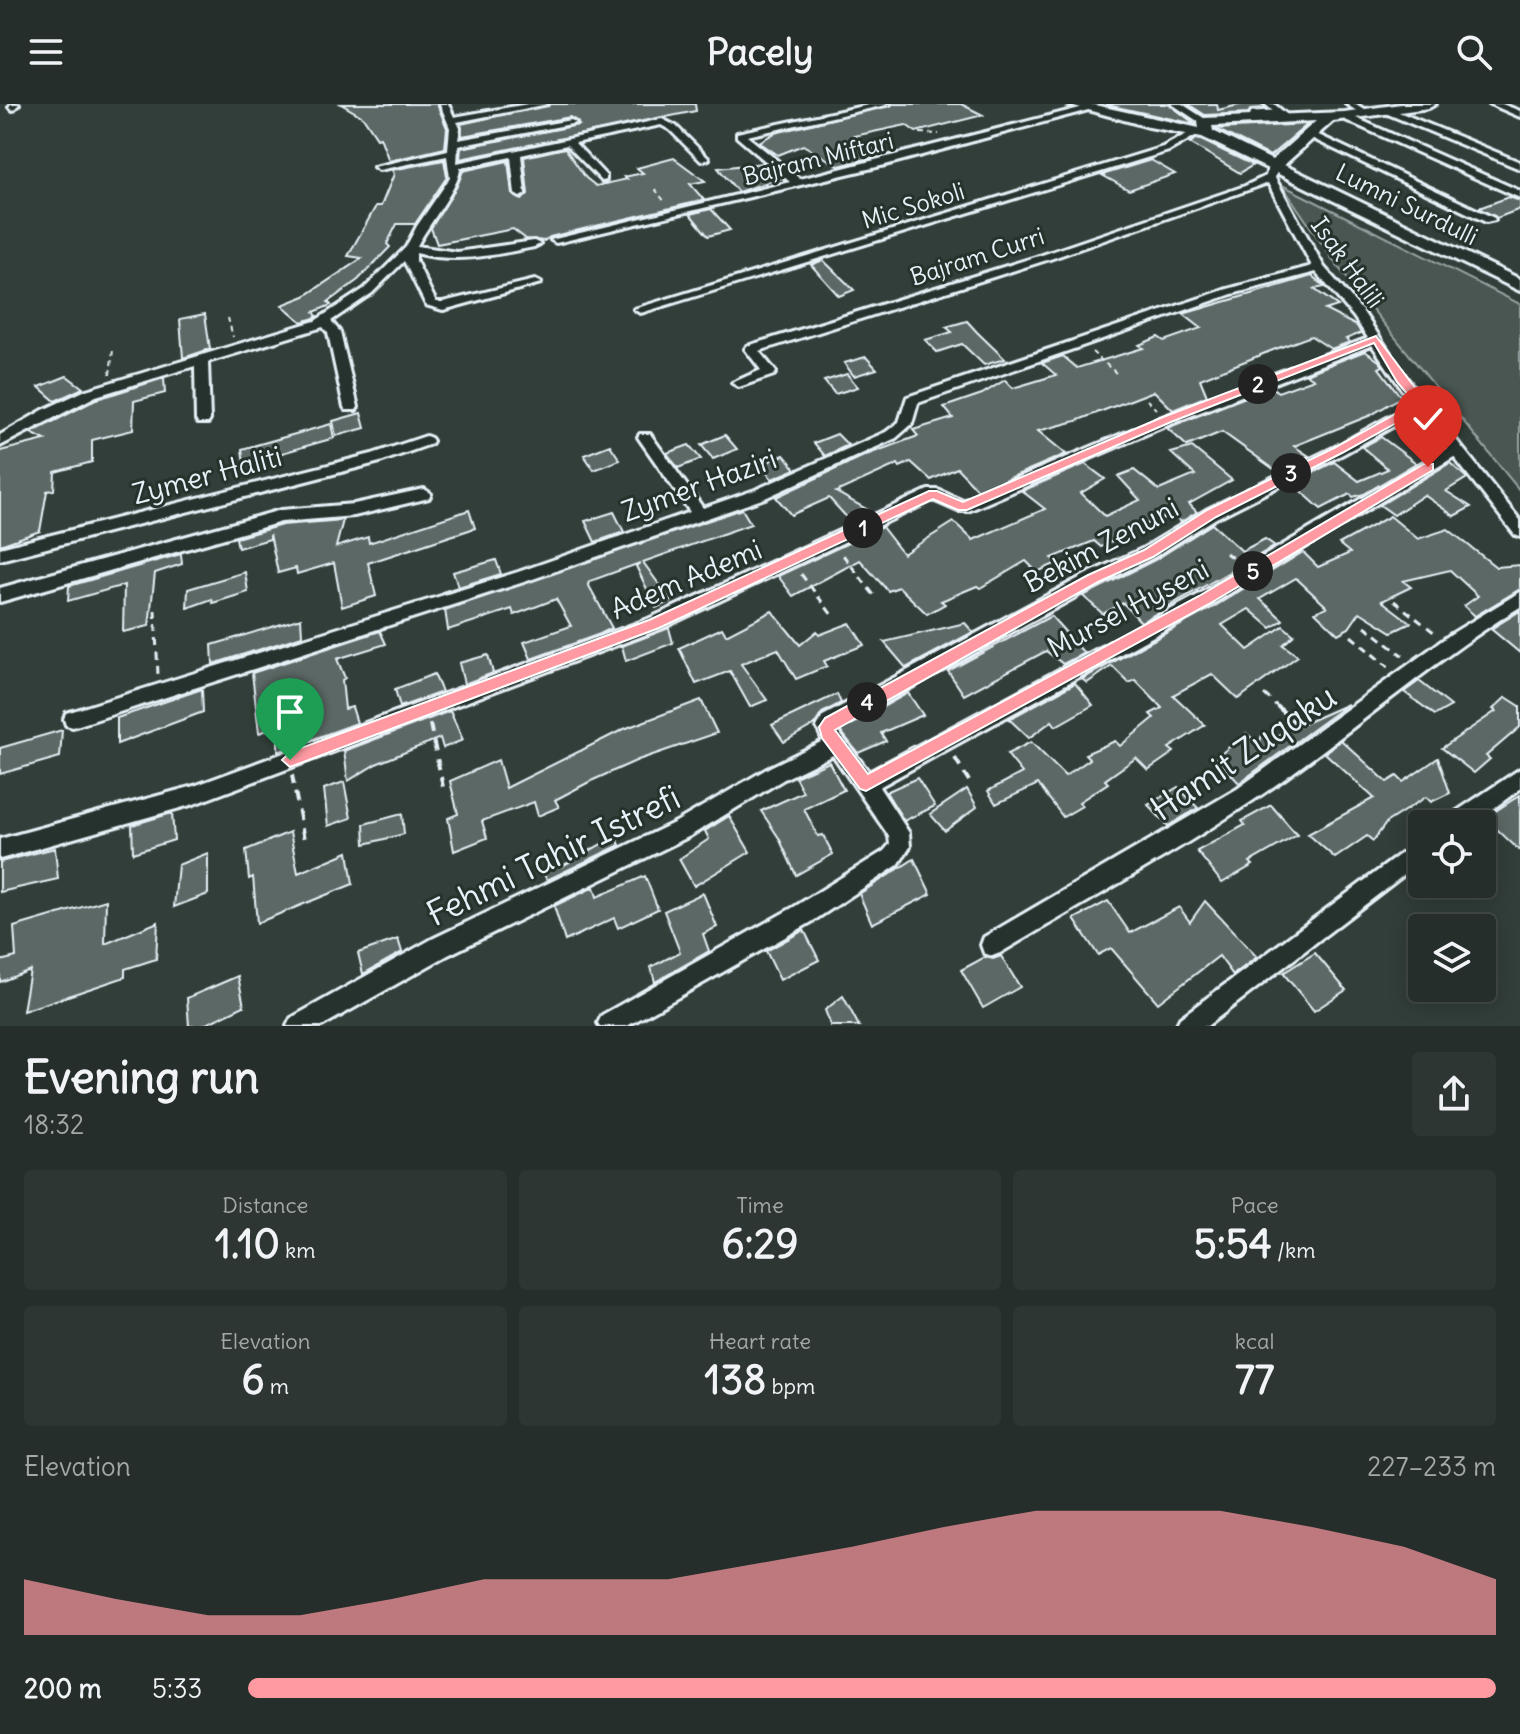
<!DOCTYPE html>
<meta charset="utf-8">
<style>
body{margin:0;font-family:Delius,sans-serif;background:#2e3633;color:#f1f3f6;height:100vh;display:flex;flex-direction:column;font-size:30px;white-space:nowrap}
*{box-sizing:border-box;margin:0}
p{font-size:26px;color:#a4a8a9}
.icon{flex:none;width:44px;height:44px;fill:none;stroke:currentColor;stroke-width:2;stroke-linecap:round;stroke-linejoin:round}
.map{position:relative;height:922px;overflow:hidden}
.sheet{display:flex;flex-direction:column;background:#262e2b;flex:1}
.sheet>*{flex:none}
.fabs{position:absolute;left:1408px;top:706px;display:grid;gap:16px}
.fabs a{display:grid;place-items:center;width:88px;height:88px;border-radius:8px;background:#262e2b;box-shadow:0 4px 20px #0003,0 0 0 2px #424a47;font-size:40px}
.pin{position:absolute;display:grid;place-items:center;width:68px;height:68px;color:#fff;margin:-82px -34px;border-radius:50% 50% 50% 0;rotate:-45deg;box-shadow:0 0 8px #0007}
.pin .icon{rotate:45deg}
.km{position:absolute;width:40px;height:40px;margin:-20px;border-radius:50%;background:#222;color:#fff;font-size:22px;line-height:40px;text-align:center}
.round{display:grid;place-items:center;flex:none;width:84px;height:84px;border-radius:8px;background:#2e3633}
.headline{display:flex;align-items:center;justify-content:space-between;height:136px;padding:0 24px}
h1{font-size:44px;font-weight:700;line-height:60px}
.stats{display:grid;grid-template-columns:repeat(3,1fr);gap:12px;height:136px;padding:8px 24px}
.stats div{display:grid;align-content:center;border-radius:8px;background:#2e3633;text-align:center}
.stats b{font-size:40px;font-weight:700}
.stats small{font-size:22px;font-weight:400}
.stats p{font-size:22px}
.chart{height:224px;padding:16px 24px}
.chart p{display:flex;justify-content:space-between}
.chart svg{width:100%;height:144px;margin-top:8px;fill:#ff9aa2;opacity:.7}
ul{padding:0 24px;list-style:none;font-size:26px}
li{display:grid;grid-template-columns:128px 96px 1fr;align-items:center;height:60px}
li i{height:20px;border-radius:10px;background:#ff9aa2}
header{display:flex;justify-content:space-between;align-items:center;height:104px;padding:0 24px;background:#262e2b;font-size:36px;font-weight:700}
.map>svg:first-child{display:block}
.green{fill:#495651;stroke:#98a4a4;stroke-width:2}
.building{fill:#5c6865;stroke:#e8f1f8;stroke-width:2}
.lines{fill:none;stroke-linecap:round;stroke-linejoin:round}
.lane-casing{stroke:#e8f1f8;stroke-width:9}
.street-casing{stroke:#e8f1f8;stroke-width:6}
.secondary-casing{stroke:#e8f1f8;stroke-width:6}
.path-far2{stroke:#e8f1f8;stroke-width:2;stroke-dasharray:5 4;stroke-linecap:butt}
.path-far1{stroke:#e8f1f8;stroke-width:3;stroke-dasharray:8 6;stroke-linecap:butt}
.path{stroke:#e8f1f8;stroke-width:4;stroke-dasharray:10 8;stroke-linecap:butt}
.lane{stroke:#26332d;stroke-width:5}
.street{fill:#26332d;fill-rule:evenodd}
.secondary{fill:#26332d;fill-rule:evenodd}
.route{fill:#ff9aa2;stroke:#fff;stroke-width:2}
.labels{text-anchor:middle;dominant-baseline:central;stroke-width:6;stroke-linejoin:round;paint-order:stroke}
.far-street-label{font-size:24px;fill:#e8f1f8;stroke:#26332d}
.street-label{font-size:28px;fill:#e8f1f8;stroke:#26332d}
.near-street-label{font-size:34px;fill:#e8f1f8;stroke:#26332d}
</style>
<header><svg class="icon" aria-label="menu" viewBox="0 0 24 24"><path d="M4 6h16M4 12h16M4 18h16"/></svg>Pacely<svg class="icon" aria-label="search" viewBox="0 0 24 24"><circle cx="10" cy="10" r="6"/><path d="M15 15l6 6"/></svg></header>
<div class="map">
<svg width="1520" height="922" viewBox="0 0 1520 922">
<rect width="100%" height="100%" fill="#323e39"/>
<filter id="ink" filterUnits="userSpaceOnUse"><feTurbulence type="fractalNoise" baseFrequency=".0125" numOctaves="2"/><feDisplacementMap in="SourceGraphic" scale="16" xChannelSelector="R" yChannelSelector="G"/><feConvolveMatrix kernelMatrix="1 2 1 2 8 2 1 2 1" color-interpolation-filters="sRGB"/></filter>
<g filter="url(#ink)">
<polygon class="green" points="1282,81 1520,200 1520,387 1337,162"/>
<g class="building">
<polygon points="341,0 437,0 447,24 445,44 389,57 380,33 377,34 363,13"/>
<polygon points="551,0 695,0 696,7 460,55 461,44 579,21 570,13 462,32 461,20"/>
<polygon points="893,0 961,0 983,11 916,28 906,21 854,32 881,51 839,62 803,41 778,51 759,38 775,29"/>
<polygon points="1107,0 1169,0 1195,20 1107,1"/>
<polygon points="1188,0 1217,0 1218,6 1243,0 1262,0 1265,4 1251,5 1248,9 1205,11"/>
<polygon points="1308,20 1270,52 1216,25"/>
<polygon points="1196,35 1201,36 1253,61 1240,69 1190,39"/>
<polygon points="565,44 586,74 596,82 627,75 624,73 643,69 637,64 674,54 705,77 690,80 704,96 550,133 544,137 526,135 513,125 437,140 431,124 457,82 463,67 508,57 512,90 522,96 528,90 524,53"/>
<polygon points="444,56 447,73 415,120 397,120 387,140 390,143 358,176 328,198 331,201 314,208 317,212 314,214 302,218 282,201 305,192 362,154 348,152 376,102 381,102 394,70 392,66"/>
<polygon points="1151,56 1175,70 1129,86 1102,71"/>
<polygon points="763,59 781,74 738,88 718,64"/>
<polygon points="1509,93 1520,97 1520,105 1497,114 1479,104"/>
<polygon points="711,105 730,126 708,132 690,110"/>
<polygon points="823,156 854,186 839,192 811,161"/>
<polygon points="1312,172 1325,183 1314,185 1338,202 1325,206 1357,222 1361,229 1346,235 1350,238 1331,245 1311,232 1273,246 1200,275 1207,292 1173,306 1154,287 1076,317 1038,327 1066,350 979,387 957,364 931,376 911,358 900,363 898,360 836,388 868,406 870,410 851,418 829,394 791,411 776,393 866,351 918,332 913,326 953,314 944,303 982,290 1005,276 1013,284 1056,271 1042,259 1063,252 1077,264 1143,244 1139,241 1158,233 1164,237 1201,224 1183,210"/>
<polygon points="205,210 210,245 183,254 180,215"/>
<polygon points="967,217 977,228 1005,255 984,261 962,240 937,248 925,236 952,228 946,223"/>
<polygon points="1365,247 1379,257 1383,262 1379,264 1401,293 1371,311 1294,342 1309,352 1278,368 1222,328 1187,342 1167,324 1271,283 1278,288 1314,275 1306,270"/>
<polygon points="866,253 877,265 854,272 844,259"/>
<polygon points="847,270 858,283 835,290 824,277"/>
<polygon points="67,272 83,284 55,297 39,283"/>
<polygon points="164,274 165,289 134,297 133,326 92,336 92,358 55,368 54,386 47,387 40,427 0,441 0,347 45,336 31,329 97,295"/>
<polygon points="361,309 365,324 336,332 333,317"/>
<polygon points="331,320 334,334 244,360 242,345"/>
<polygon points="837,330 848,341 825,352 814,339"/>
<polygon points="725,331 737,345 713,355 701,341"/>
<polygon points="1381,333 1416,359 1364,390 1353,393 1350,390 1321,405 1292,379 1334,358 1359,377 1388,365 1362,343"/>
<polygon points="610,341 620,356 594,366 584,351"/>
<polygon points="689,341 701,355 678,364 667,349"/>
<polygon points="1192,343 1232,376 1189,400 1197,408 1181,418 1173,411 1114,431 1119,434 1101,443 1094,437 1052,454 1057,459 1037,468 1026,457 980,484 977,482 941,497 945,500 927,510 899,483 888,487 860,456 793,492 778,472 882,423 903,450 954,418 973,436 1045,405 1022,387 1085,360 1105,375 1081,389 1105,412 1140,396 1118,372 1134,366 1159,386 1195,371 1171,349"/>
<polygon points="784,351 796,365 772,375 760,361"/>
<polygon points="1450,359 1467,374 1446,387 1471,403 1454,412 1424,391 1394,411 1380,401"/>
<polygon points="742,405 751,420 643,458 671,497 656,504 636,462 640,459 590,477 588,480 612,524 600,530 531,555 524,538 571,522 556,495 514,511 512,505 448,526 445,506"/>
<polygon points="469,406 475,424 368,459 376,492 342,503 334,459 297,470 296,464 278,469 270,430 270,435 238,444 236,434 282,421 343,416 336,443 368,433 369,439"/>
<polygon points="614,408 624,428 595,438 585,417"/>
<polygon points="1390,412 1418,435 1448,425 1496,463 1520,461 1520,485 1475,512 1464,502 1478,492 1450,466 1403,477 1411,483 1382,497 1411,519 1392,528 1360,508 1349,524 1338,530 1315,508 1327,503 1296,474 1260,495 1283,516 1271,524 1249,505 1222,521 1248,546 1283,522 1294,531 1283,541 1298,552 1238,595 1212,570 1173,591 1205,621 1169,644 1174,648 1148,666 1136,654 1105,676 1108,679 1079,698 1082,702 1063,713 1038,680 996,700 988,687 1022,669 1007,650 1031,638 1065,672 1090,655 1085,650 1115,637 1120,642 1154,614 1150,610 1162,604 1135,576 1129,579 1112,562 1087,579 1082,575 1212,504 1303,448 1318,463 1350,449 1339,440"/>
<polygon points="1212,420 1242,447 1265,435 1275,442 1141,518 1123,499 1103,510 1083,492 1155,456"/>
<polygon points="181,450 182,460 155,469 149,522 123,528 124,481 68,497 69,482"/>
<polygon points="496,456 501,470 442,488 458,483 453,468"/>
<polygon points="245,468 248,488 213,499 212,495 187,504 188,485"/>
<polygon points="772,507 800,541 817,527 819,531 850,519 864,541 824,557 827,562 796,575 778,545 741,560 767,596 750,603 730,567 696,580 679,544 722,524 726,531"/>
<polygon points="1520,507 1520,549 1491,525"/>
<polygon points="1051,512 1084,549 1063,560 1046,547 964,591 948,567"/>
<polygon points="301,514 302,532 213,560 212,541"/>
<polygon points="965,519 973,528 906,564 884,538"/>
<polygon points="669,524 673,539 626,557 622,542"/>
<polygon points="380,527 386,540 337,555 345,574 342,576 345,605 352,603 357,619 278,648 278,622 259,629 252,569"/>
<polygon points="488,551 493,569 464,580 459,559"/>
<polygon points="434,570 442,588 400,603 395,585"/>
<polygon points="1419,577 1451,602 1435,611 1404,588"/>
<polygon points="1075,579 1093,601 1056,622 1052,617 1029,634 1009,615"/>
<polygon points="202,585 203,608 117,640 117,614"/>
<polygon points="908,589 923,611 881,629 886,637 858,649 840,626 880,607 879,605"/>
<polygon points="837,590 841,599 822,609 815,620 784,638 772,621"/>
<polygon points="1506,593 1520,602 1520,623 1486,652 1490,655 1474,669 1442,644 1496,607 1493,605"/>
<polygon points="701,596 717,629 638,656 591,677 555,696 559,703 538,712 534,698 482,717 487,734 454,747 448,714 458,710 450,677 498,656 506,684 624,625"/>
<polygon points="1348,600 1239,679 1216,654 1246,629 1259,640 1262,631 1267,636"/>
<polygon points="450,607 463,636 443,644 440,634 376,660 348,677 344,647"/>
<polygon points="62,626 60,653 0,670 0,644"/>
<polygon points="1341,636 1387,678 1397,672 1403,678 1438,654 1450,689 1431,698 1426,693 1387,718 1373,737 1367,732 1335,754 1308,730 1374,694 1325,649"/>
<polygon points="829,658 844,686 804,705 818,732 823,731 833,750 796,771 779,734 761,707 803,688 795,673"/>
<polygon points="917,674 935,702 904,717 886,688"/>
<polygon points="344,678 351,714 328,722 324,685"/>
<polygon points="1178,683 1198,704 1168,722 1148,701"/>
<polygon points="967,685 977,703 945,727 930,710"/>
<polygon points="1520,691 1520,747 1485,714"/>
<polygon points="1271,701 1297,731 1250,758 1253,761 1222,779 1197,747 1245,721 1242,717"/>
<polygon points="172,709 174,736 133,749 132,721"/>
<polygon points="402,710 404,730 365,740 364,720"/>
<polygon points="729,712 750,748 694,782 679,755 709,735 705,727"/>
<polygon points="290,728 298,769 348,748 353,780 257,819 253,773 249,775 246,746"/>
<polygon points="616,732 620,741 547,776 542,767 560,757 562,762"/>
<polygon points="55,744 58,775 0,788 0,758"/>
<polygon points="208,749 208,790 174,803 178,761"/>
<polygon points="914,755 931,790 872,820 859,790"/>
<polygon points="645,772 658,805 618,824 614,814 565,837 554,802 594,783 597,793"/>
<polygon points="703,789 717,823 703,830 709,847 655,878 651,863 680,848 664,807"/>
<polygon points="106,796 105,840 158,818 156,855 125,865 125,873 23,907 30,866 0,878 0,857 16,853 14,823"/>
<polygon points="1108,797 1130,829 1179,803 1190,818 1205,797 1257,853 1233,871 1219,852 1158,899 1111,844 1098,851 1074,815"/>
<polygon points="804,826 819,856 780,876 766,847"/>
<polygon points="398,835 402,848 363,870 358,849"/>
<polygon points="1315,849 1346,886 1314,907 1283,869"/>
<polygon points="1001,852 1020,883 983,904 961,866 985,853 993,855"/>
<polygon points="238,872 244,902 202,922 189,922 187,894"/>
<polygon points="843,892 859,922 831,922 825,906"/>
</g>
<g class="lines">
<defs>
<polyline id="lane" points="1252,15 1253,10 1274,9 1283,14"/>
<g id="street">
<polygon points="11,0 19,0 13,6 9,3"/>
<path d="M 440,0 L 448,0 L 454,13 L 528,0 L 548,0 L 457,18 L 460,24 L 458,36 L 571,16 L 576,19 L 458,42 L 457,59 L 662,15 L 676,22 L 709,55 L 701,57 L 670,26 L 661,21 L 575,39 L 606,72 L 606,76 L 602,77 L 567,41 L 521,51 L 525,90 L 520,93 L 515,90 L 511,53 L 460,64 C 460,82 427,122 417,142 L 457,148 L 534,137 L 540,140 L 534,143 C 495,151 456,160 416,149 L 416,157 L 436,198 L 443,198 L 535,176 L 541,179 L 443,206 L 426,201 L 404,157 L 372,189 L 331,217 L 340,228 L 358,303 L 356,306 L 346,306 L 344,303 L 328,229 L 323,223 L 208,258 L 210,316 L 208,319 L 198,319 L 196,316 L 195,262 L 96,292 L 0,342 L 0,331 L 43,306 L 86,286 L 315,217 L 364,185 L 406,143 L 417,122 L 450,74 L 447,52 L 379,66 L 374,63 L 448,46 L 450,24 Z"/>
<polygon points="873,0 890,0 747,32 800,75 1088,2 1092,5 885,61 556,139 551,136 790,78 737,33 737,29"/>
<polygon points="1172,0 1182,0 1210,18 1202,20"/>
<polygon points="1265,0 1274,0 1291,14 1283,16"/>
<polygon points="1346,0 1356,0 1370,9 1363,11"/>
<polygon points="1490,0 1502,0 1520,7 1520,13"/>
<polygon points="1383,4 1389,4 1520,58 1520,65 1383,8"/>
<polygon points="1341,10 1347,10 1520,87 1520,94 1341,14"/>
<polygon points="1194,26 1199,29 1197,31 1169,47 644,208 640,209 634,205 1163,43"/>
<polygon points="1308,26 1494,114 1495,116 1486,118 1305,31 1303,29"/>
<path d="M 1273,61 L 1278,64 L 1275,74 L 1324,163 L 1363,208 L 1406,273 L 1520,416 L 1520,433 L 1515,431 L 1454,353 L 1210,501 L 879,683 L 909,729 L 910,743 L 898,761 L 810,819 L 627,922 L 600,922 L 598,919 L 602,911 L 794,803 L 884,747 L 890,740 L 889,732 L 833,651 L 784,675 L 690,732 L 448,851 L 322,922 L 287,922 L 291,914 L 432,835 L 676,718 L 770,663 L 823,637 L 817,623 L 823,612 L 1087,470 L 1142,445 L 1206,406 L 1333,344 L 1412,300 L 1372,241 L 1172,319 L 968,407 L 958,407 L 933,396 L 660,525 L 194,700 L 0,755 L 0,735 L 194,682 L 648,515 L 928,386 L 938,386 L 963,397 L 1162,313 L 1368,234 L 1354,213 L 1316,168 L 1232,190 L 918,299 L 912,320 L 896,334 L 765,394 L 527,477 L 73,623 L 66,621 L 64,615 L 66,609 L 73,607 L 518,468 L 690,408 L 640,336 L 638,333 L 640,330 L 650,330 L 703,404 L 755,386 L 886,328 L 899,318 L 907,293 L 1224,186 L 1312,162 L 1268,79 L 1050,155 L 759,247 L 776,268 L 774,271 L 739,283 L 732,279 L 761,266 L 745,245 L 747,242 L 1042,151 L 1245,82 L 1266,72 L 1268,64 ZM 1419,308 L 1447,344 L 1198,491 L 869,668 L 836,625 L 1099,480 L 1154,453 L 1216,414 L 1343,350 Z"/>
<polygon points="426,332 431,334 433,337 431,340 380,358 0,456 0,444 372,350"/>
<polygon points="424,385 431,390 429,394 354,412 281,418 0,498 0,484 281,406 354,400"/>
<path d="M 1520,488 L 1520,503 C 1437,554 1364,618 1284,675 C 1194,739 1095,792 1000,849 L 992,852 L 984,849 L 981,841 L 984,833 L 1237,685 L 1451,530 Z"/>
<polygon points="1520,665 1520,685 1472,720 1445,720 1448,713"/>
<polygon points="1422,734 1422,757 1207,922 1176,922 1180,914"/>
</g>
<path id="secondary" d="M 1067,0 L 1090,0 L 1199,24 L 1198,18 L 1205,14 L 1344,8 L 1401,0 L 1436,0 L 1429,4 L 1333,17 L 1284,61 L 1520,175 L 1520,187 L 1202,33 L 1149,23 ZM 1316,17 L 1272,56 L 1213,27 L 1212,22 Z"/>
</defs>
<use href="#lane" class="lane-casing"/>
<use href="#street" class="street-casing"/>
<use href="#secondary" class="secondary-casing"/>
<g class="path-far2">
<polyline points="920,29 939,30"/>
<polyline points="655,85 665,98"/>
<polyline points="228,214 233,233"/>
<polyline points="1092,248 1116,269"/>
<polyline points="110,270 113,246"/>
<polyline points="1147,296 1156,305"/>
</g>
<g class="path-far1">
<polyline points="1226,449 1236,457"/>
<polyline points="843,451 877,495"/>
<polyline points="801,470 832,511"/>
<polyline points="1394,497 1435,529"/>
<polyline points="155,506 158,571"/>
<polyline points="1365,522 1403,552"/>
<polyline points="1351,532 1388,563"/>
<polyline points="1264,590 1279,604"/>
</g>
<g class="path">
<polyline points="1277,602 1303,626"/>
<polyline points="430,620 443,683"/>
<polyline points="955,654 969,677"/>
<polyline points="292,671 305,741"/>
</g>
<use href="#lane" class="lane"/>
<use href="#street" class="street"/>
<use href="#secondary" class="secondary"/>
</g>
</g>
<polygon class="route" points="1376,232 1425,297 1425,303 1342,349 1216,413 1153,453 1098,478 835,626 868,670 1199,492 1424,360 1433,360 1433,366 1209,500 866,687 860,685 822,634 819,623 825,614 1088,471 1144,446 1207,406 1334,344 1415,299 1397,278 1374,239 1171,318 967,406 958,406 933,395 659,524 290,663 282,656 290,648 649,516 929,387 937,387 963,398 1163,313"/>
<g class="labels">
<g class="far-street-label">
<text transform="translate(818 54) rotate(-14)">Bajram Miftari</text>
<text transform="translate(1407 100) rotate(26)">Lumni Surdulli</text>
<text transform="translate(913 101) rotate(-17)">Mic Sokoli</text>
<text transform="translate(977 152) rotate(-18)">Bajram Curri</text>
<text transform="translate(1348 158) rotate(54)">Isak Halili</text>
</g>
<g class="street-label">
<text transform="translate(207 371) rotate(-15)">Zymer Haliti</text>
<text transform="translate(699 381) rotate(-20)">Zymer Haziri</text>
<text transform="translate(1101 441) rotate(-28)">Bekim Zenuni</text>
<text transform="translate(686 475) rotate(-23)">Adem Ademi</text>
<text transform="translate(1128 504) rotate(-28)">Mursel Hyseni</text>
</g>
<g class="near-street-label">
<text transform="translate(1243 648) rotate(-34)">Hamit Zuqaku</text>
<text transform="translate(553 751) rotate(-26)">Fehmi Tahir Istrefi</text>
</g>
</g>
</svg>
<div class="fabs">
<a><svg class="icon" aria-label="locate" viewBox="0 0 24 24"><circle cx="12" cy="12" r="6"/><path d="M12 2v4M12 18v4M2 12h4M18 12h4"/></svg></a>
<a><svg class="icon" aria-label="layers" viewBox="0 0 24 24"><path d="M12 4l9 5-9 5-9-5zM3 14l9 5 9-5"/></svg></a>
</div>
<div class="pin" style="left:290px;top:656px;background:#1e9e55"><svg class="icon" aria-label="arrive" viewBox="0 0 24 24"><path d="M6 21V4h12l-3 4 3 4H6"/></svg></div>
<div class="pin" style="left:1428px;top:363px;background:#d93025"><svg class="icon" aria-label="check" viewBox="0 0 24 24"><path d="M5 12l5 5 9-10"/></svg></div>
<b class="km" style="left:863px;top:424px">1</b>
<b class="km" style="left:1258px;top:280px">2</b>
<b class="km" style="left:1291px;top:369px">3</b>
<b class="km" style="left:867px;top:598px">4</b>
<b class="km" style="left:1253px;top:467px">5</b>
</div>
<section class="sheet">
<div class="headline"><div><h1>Evening run</h1><p>18:32</p></div><a class="round"><svg class="icon" aria-label="share" viewBox="0 0 24 24"><path d="M12 15V3M7 8l5-5 5 5M5 13v7h14v-7"/></svg></a></div>
<div class="stats">
<div><p>Distance</p><b>1.10<small> km</small></b></div>
<div><p>Time</p><b>6:29</b></div>
<div><p>Pace</p><b>5:54<small> /km</small></b></div>
</div>
<div class="stats">
<div><p>Elevation</p><b>6<small> m</small></b></div>
<div><p>Heart rate</p><b>138<small> bpm</small></b></div>
<div><p>kcal</p><b>77</b></div>
</div>
<div class="chart"><p><span>Elevation</span>227–233 m</p>
<svg viewBox="0 0 160 44" preserveAspectRatio="none"><path d="M0 44V27L10 33L20 38L30 38L40 33L50 27L60 27L70 27L80 22L90 17L100 11L110 6L120 6L130 6L140 11L150 17L160 27V44z"/></svg>
</div>
<ul>
<li><b>200 m</b>5:33<i style="width:100%"></i></li>
</ul>
</section>
